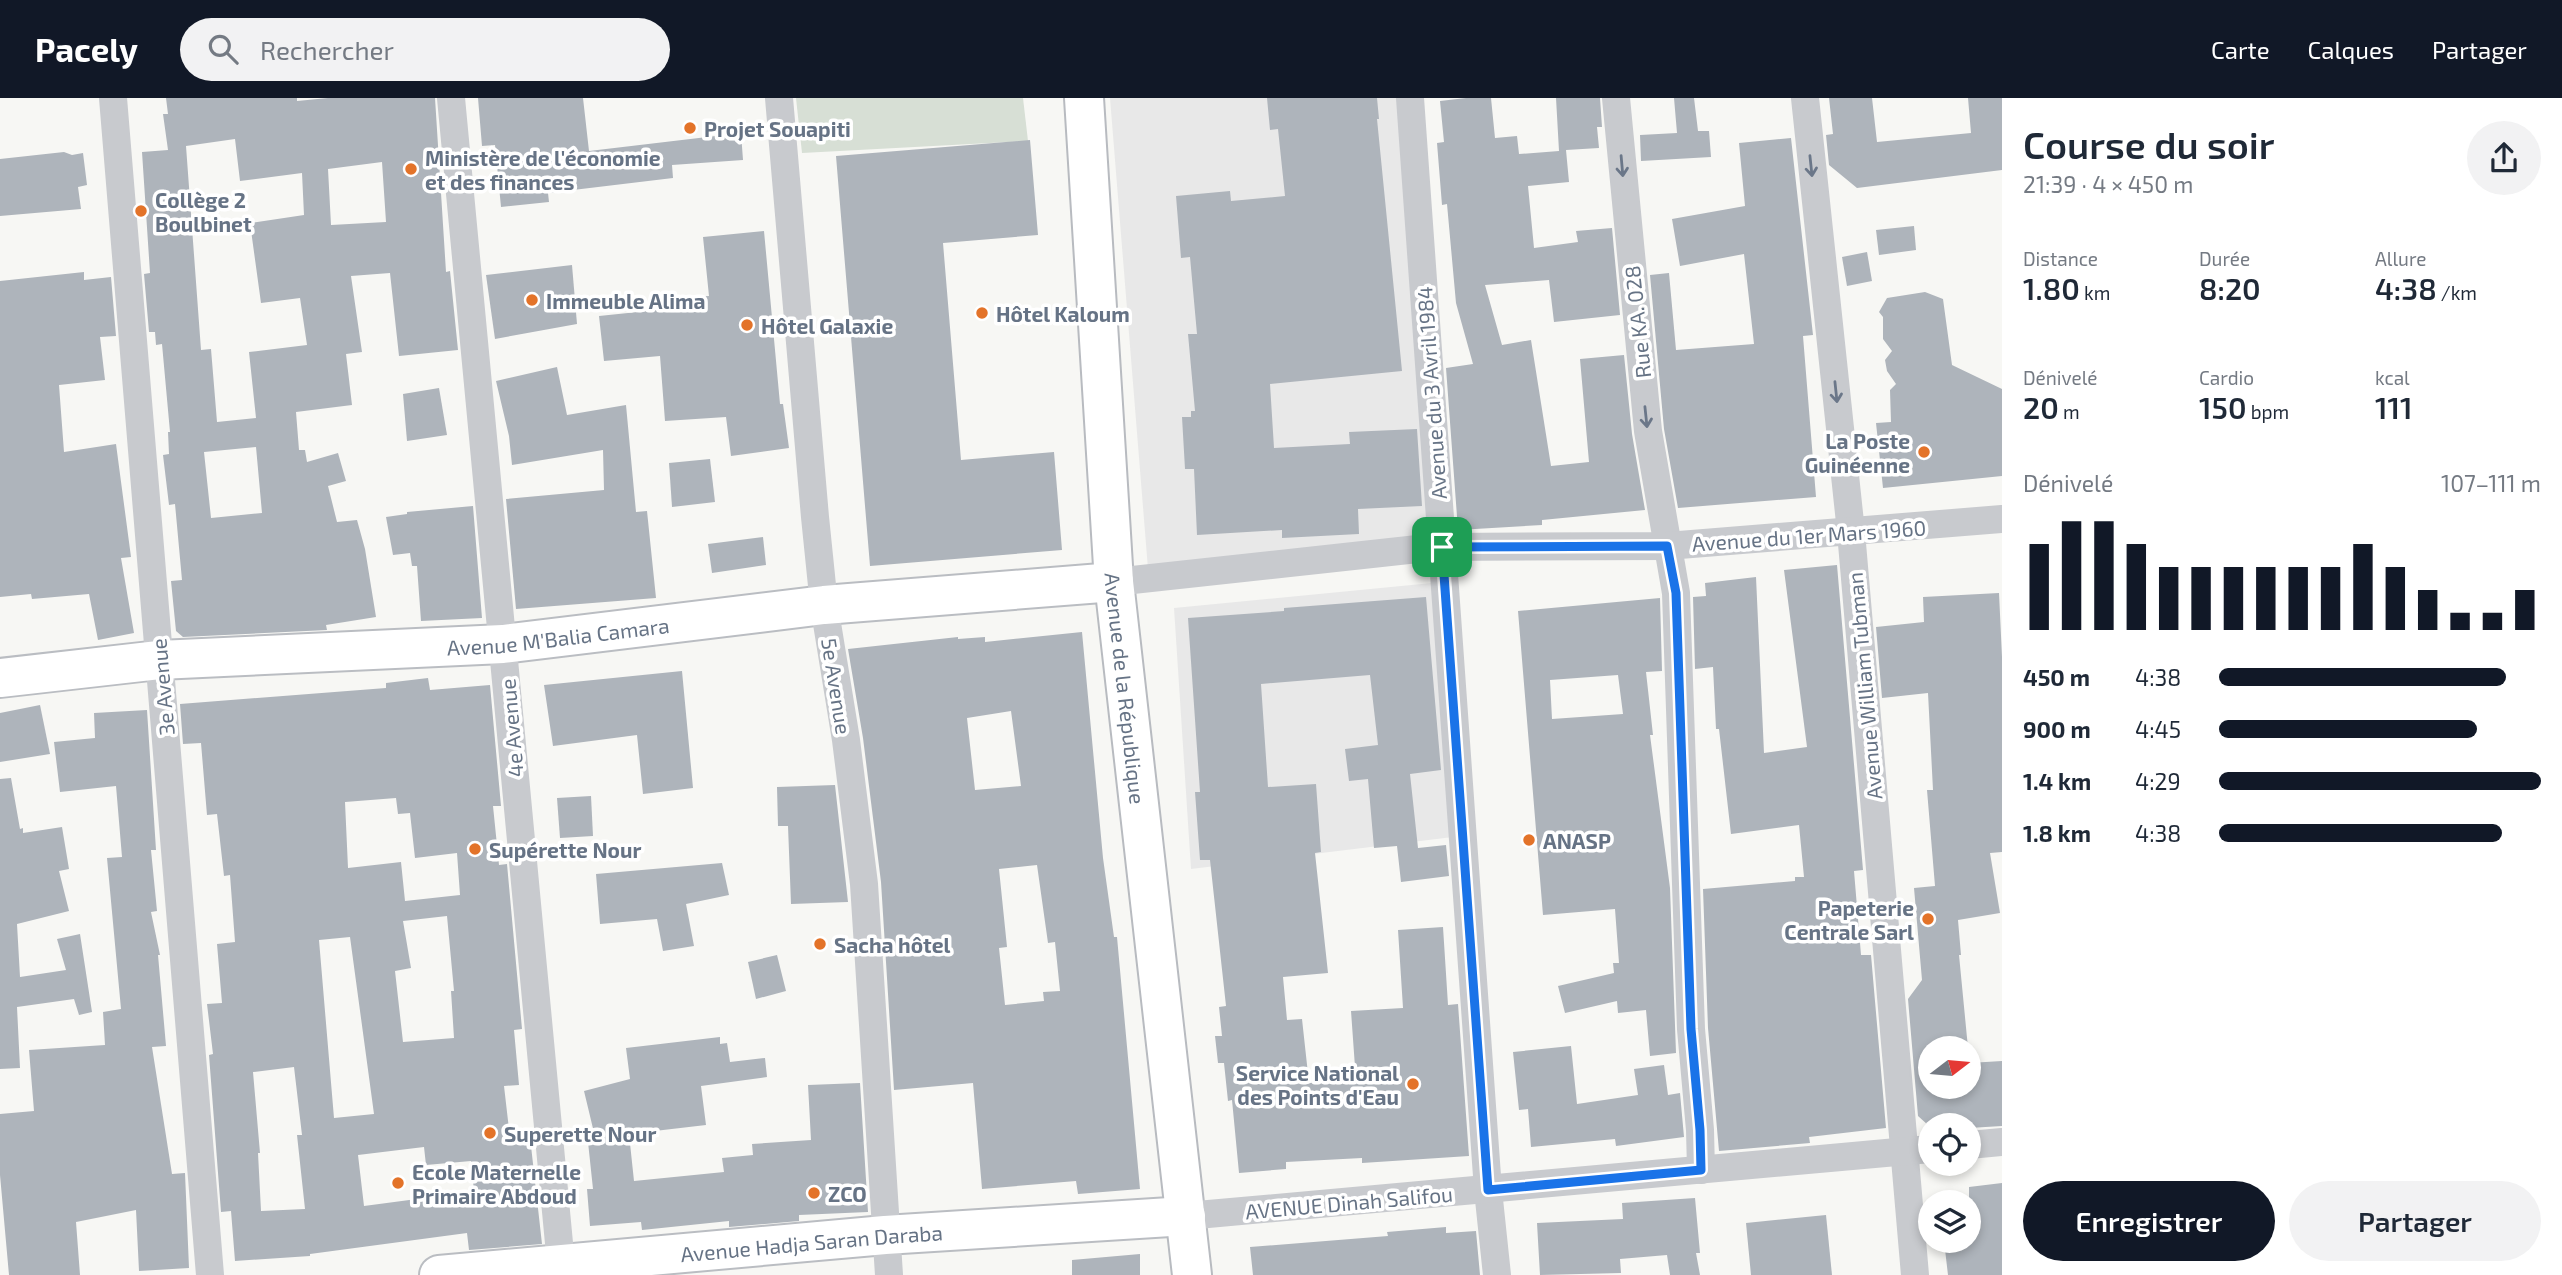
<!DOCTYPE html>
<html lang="fr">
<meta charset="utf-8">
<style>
body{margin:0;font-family:"Exo 2",sans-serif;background:#f2f2f3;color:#1f2937;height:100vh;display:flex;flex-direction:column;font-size:26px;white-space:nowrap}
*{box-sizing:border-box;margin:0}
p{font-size:23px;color:#747a83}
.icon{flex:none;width:38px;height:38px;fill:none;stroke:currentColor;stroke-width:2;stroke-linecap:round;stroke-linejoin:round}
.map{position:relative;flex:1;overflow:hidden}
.details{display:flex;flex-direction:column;background:#fff;width:560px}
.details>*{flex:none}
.needle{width:46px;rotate:74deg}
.buttons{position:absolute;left:1918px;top:938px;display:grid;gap:14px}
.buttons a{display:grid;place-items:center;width:63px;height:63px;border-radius:50%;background:#fff;box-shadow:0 4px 10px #0003;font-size:35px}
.pin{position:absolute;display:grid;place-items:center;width:60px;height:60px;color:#fff;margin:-30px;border-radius:14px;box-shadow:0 4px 10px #0006}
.round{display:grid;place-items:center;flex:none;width:74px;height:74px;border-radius:37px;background:#f2f2f3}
.overview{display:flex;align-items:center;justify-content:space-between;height:119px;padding:0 21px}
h1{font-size:38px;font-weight:600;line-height:52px}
.metrics{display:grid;grid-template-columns:repeat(3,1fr);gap:10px;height:119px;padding:7px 21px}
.metrics div{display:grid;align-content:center}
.metrics b{font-size:30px;font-weight:600}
.metrics small{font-size:19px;font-weight:400}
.metrics p{font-size:19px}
.chart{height:196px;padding:14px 21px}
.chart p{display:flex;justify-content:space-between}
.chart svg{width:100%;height:126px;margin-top:7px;stroke:#111827;stroke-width:6}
.button{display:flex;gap:14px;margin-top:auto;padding:14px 21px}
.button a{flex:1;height:80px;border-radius:42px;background:#111827;color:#fff;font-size:28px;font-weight:600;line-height:80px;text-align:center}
.button a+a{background:#f2f2f3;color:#1f2937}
ul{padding:0 21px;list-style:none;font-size:23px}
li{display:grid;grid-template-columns:112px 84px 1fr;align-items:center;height:52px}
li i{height:18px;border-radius:9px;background:#111827}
header{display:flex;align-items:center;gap:42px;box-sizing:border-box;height:98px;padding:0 35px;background:#111827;color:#fff}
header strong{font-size:33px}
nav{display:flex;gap:38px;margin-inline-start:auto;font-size:24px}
.search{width:490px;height:63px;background:#f2f2f3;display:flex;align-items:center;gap:18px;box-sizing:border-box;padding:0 24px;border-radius:38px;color:#747a83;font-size:26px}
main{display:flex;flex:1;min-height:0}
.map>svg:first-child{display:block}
.built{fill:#e8e8e8}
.green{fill:#d7dfd5}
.building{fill:#aeb4bb;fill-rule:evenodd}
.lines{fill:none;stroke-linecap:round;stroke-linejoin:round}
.secondary-casing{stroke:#babdc2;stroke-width:42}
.primary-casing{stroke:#b8bbc0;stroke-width:42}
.street{stroke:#c8cace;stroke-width:28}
.secondary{stroke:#fff;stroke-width:38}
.primary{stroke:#fff;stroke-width:38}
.oneway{stroke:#6b7789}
.route-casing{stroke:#fff;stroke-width:14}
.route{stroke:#1a73e8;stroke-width:9}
.poi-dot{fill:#e37329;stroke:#fff;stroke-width:2.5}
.labels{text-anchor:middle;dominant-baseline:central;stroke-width:7;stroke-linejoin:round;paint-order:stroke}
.poi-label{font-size:21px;font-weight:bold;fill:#667385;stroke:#fff;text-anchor:start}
.street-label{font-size:21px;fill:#667385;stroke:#fff}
</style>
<header>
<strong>Pacely</strong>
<div class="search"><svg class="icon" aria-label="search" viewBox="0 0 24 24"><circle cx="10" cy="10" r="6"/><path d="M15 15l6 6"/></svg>Rechercher</div>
<nav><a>Carte</a><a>Calques</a><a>Partager</a></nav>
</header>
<main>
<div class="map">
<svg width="2002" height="1177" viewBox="0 0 2002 1177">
<rect width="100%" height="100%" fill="#f7f7f4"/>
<g class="built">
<polygon points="1110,0 1397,0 1433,449 1148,471"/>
<polygon points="1432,485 1453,739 1191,771 1174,510"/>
</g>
<polygon class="green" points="796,0 1023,0 1028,43 802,55"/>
<g class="building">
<path d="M 166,0 L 297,0 L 297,3 L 328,0 L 435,0 L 446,174 L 450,173 L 458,252 L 399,258 L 390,175 L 351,178 L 362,254 L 346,256 L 352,307 L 296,314 L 299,352 L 305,352 L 307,364 L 338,355 L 346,383 L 328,388 L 337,424 L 357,422 L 365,451 L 376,519 L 326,527 L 327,532 L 183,539 L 176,533 L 171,483 L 182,482 L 175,406 L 169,407 L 163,357 L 169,356 L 168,334 L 170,334 L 162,246 L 156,247 L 155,234 L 149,234 L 144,176 L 150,175 L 142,54 L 168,52 L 163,16 L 168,16 ZM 235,41 L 240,83 L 302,75 L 304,117 L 250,125 L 261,205 L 300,200 L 307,247 L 249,254 L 256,320 L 217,324 L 211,251 L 201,252 L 186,48 ZM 382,64 L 386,124 L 331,127 L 328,71 ZM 256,349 L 262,415 L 211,420 L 204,354 Z"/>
<polygon points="478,0 583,0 589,53 741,35 743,62 672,67 673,80 548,95 549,104 501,109 495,47 482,48"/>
<polygon points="1267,0 1377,0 1379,21 1377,21 1402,273 1270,286 1274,350 1350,346 1349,334 1417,331 1422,408 1358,411 1359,436 1282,440 1282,432 1197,437 1194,371 1185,371 1182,319 1191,319 1191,313 1195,313 1188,236 1197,236 1190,159 1181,160 1176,98 1230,93 1231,103 1285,98 1278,31 1270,32"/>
<polygon points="1466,0 1491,0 1495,40 1517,38 1519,56 1559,53 1556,0 1600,0 1602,29 1597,29 1599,50 1566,52 1569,84 1528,88 1534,150 1578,144 1576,133 1612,130 1620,217 1554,224 1549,182 1485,187 1502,247 1531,242 1551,368 1589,364 1580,261 1624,257 1632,336 1645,412 1542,422 1542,427 1458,432 1446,270 1473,266 1456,205 1447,106 1442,107 1437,45 1444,44 1440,3"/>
<polygon points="1674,0 1694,0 1698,33 1709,33 1711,59 1641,63 1640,37 1677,35"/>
<polygon points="1829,0 1872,0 1877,44 1971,35 1968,0 2002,0 2002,72 1857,90 1829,67 1826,37 1833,36"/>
<polygon points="1791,40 1813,237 1803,238 1816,399 1678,410 1664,331 1650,177 1669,175 1676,252 1754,246 1744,156 1680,168 1672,121 1745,108 1739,45"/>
<polygon points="1030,42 1038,137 943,145 961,362 1054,354 1062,452 870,468 836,58"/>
<polygon points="64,54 72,57 83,55 87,87 78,89 81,111 0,118 0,61"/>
<polygon points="1914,128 1916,152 1879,157 1876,132"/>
<polygon points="764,133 780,306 783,306 789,350 731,358 726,319 665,323 660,258 604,263 599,218 657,212 656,201 709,198 703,139"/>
<polygon points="1867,154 1872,183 1847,188 1842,159"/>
<polygon points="572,167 577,226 495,241 486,177"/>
<polygon points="84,174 84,182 111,179 116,238 100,239 105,282 59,287 64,354 116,346 131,459 121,460 134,535 98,542 89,496 32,501 31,496 0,499 0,183"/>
<polygon points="1925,194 1943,201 1952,267 2002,291 2002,378 1883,390 1876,325 1891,324 1890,292 1896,286 1887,273 1885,262 1892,253 1883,241 1883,219 1879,214 1887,200"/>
<polygon points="557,269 567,317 626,307 636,414 647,413 656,500 516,511 506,401 604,392 603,352 512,367 509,338 496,283"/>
<polygon points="439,290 447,337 407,343 403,296"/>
<polygon points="710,361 715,404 672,409 669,365"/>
<polygon points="473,408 482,520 421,523 417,468 412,468 410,455 393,457 386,419 407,416 407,414"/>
<polygon points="763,439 766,467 712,475 708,446"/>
<polygon points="1837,467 1863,772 1854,773 1861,857 1871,857 1886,1030 1809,1039 1810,1045 1719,1053 1708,930 1703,791 1795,783 1795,779 1804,779 1799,727 1731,736 1719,631 1716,631 1713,569 1695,571 1693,499 1706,498 1705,485 1756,479 1764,655 1807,649 1784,472"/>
<polygon points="1999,495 2002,559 2002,754 1990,755 2000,815 1958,822 1961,857 1959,857 1968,950 1930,950 1930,989 1969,989 1969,965 2002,963 2002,1028 1969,1030 1969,1027 1928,1027 1918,1018 1908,901 1922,882 1914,790 1935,788 1927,692 1933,692 1928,595 1882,600 1876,529 1924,524 1923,499"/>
<polygon points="1426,499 1441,672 1410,676 1418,750 1446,747 1449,778 1401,784 1397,748 1374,750 1368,681 1349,683 1345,651 1378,647 1370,577 1261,586 1268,689 1316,686 1321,754 1315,755 1328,875 1283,879 1287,922 1302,921 1309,985 1356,983 1351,913 1403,910 1398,832 1443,829 1448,907 1458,906 1469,1058 1362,1065 1362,1060 1286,1064 1286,1071 1239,1075 1232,1002 1228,1003 1224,965 1218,965 1215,938 1222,938 1219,909 1226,908 1210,762 1200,762 1195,694 1200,694 1188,520 1284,513 1284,510"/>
<path d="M 1660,500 L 1662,573 L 1646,574 L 1653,637 L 1650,637 L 1670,790 L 1676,955 L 1650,958 L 1646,912 L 1618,915 L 1617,903 L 1565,915 L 1558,888 L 1614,875 L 1613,865 L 1619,865 L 1615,811 L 1543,817 L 1518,513 ZM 1618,577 L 1623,616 L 1552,621 L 1550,582 Z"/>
<path d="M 1082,534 L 1103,760 L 1114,839 L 1117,839 L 1140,1091 L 1078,1096 L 1076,1083 L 982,1091 L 973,985 L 894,992 L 881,784 L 863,640 L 848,551 L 958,539 L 958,541 L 985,539 L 985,544 ZM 1011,613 L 1021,688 L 975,692 L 967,620 ZM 1037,767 L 1048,845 L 1055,844 L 1060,893 L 1043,894 L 1044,903 L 1005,907 L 999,850 L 1007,849 L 999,771 Z"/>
<polygon points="682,573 693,690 643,696 637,637 553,648 544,587"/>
<path d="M 428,580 L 430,592 L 490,587 L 501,708 L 493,708 L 499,767 L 507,766 L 522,931 L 514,932 L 519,987 L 504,988 L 510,1040 L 530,1039 L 542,1146 L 469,1152 L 467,1135 L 310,1156 L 310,1158 L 235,1163 L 231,1113 L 221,1114 L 209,957 L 213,956 L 207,906 L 222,905 L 217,846 L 235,844 L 230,777 L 224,778 L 217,716 L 207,717 L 201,645 L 183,646 L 180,606 L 386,590 L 386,585 ZM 396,700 L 398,716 L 410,715 L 415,760 L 457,755 L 460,797 L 405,803 L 401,764 L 348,770 L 345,704 ZM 447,818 L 454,893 L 451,893 L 454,940 L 403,944 L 395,873 L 411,870 L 403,823 ZM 350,839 L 374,1016 L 334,1020 L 319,842 ZM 294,969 L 302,1037 L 297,1037 L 305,1111 L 261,1113 L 258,1055 L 260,1055 L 253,974 ZM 424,1049 L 426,1067 L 471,1063 L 475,1103 L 434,1107 L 432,1099 L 364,1108 L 358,1057 Z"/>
<polygon points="40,607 50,656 0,664 0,615"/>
<polygon points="147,612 156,752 151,752 157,813 151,814 160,857 158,857 166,948 152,949 172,1076 185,1075 189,1170 139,1173 136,1112 76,1124 80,1177 9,1177 0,1077 0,1016 34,1013 29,952 105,947 103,914 121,911 107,760 122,759 116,688 60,694 54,644 95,640 94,615"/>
<polygon points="11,680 20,731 23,730 23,735 62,729 69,771 59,773 69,813 17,826 20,879 66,872 57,841 80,836 92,914 79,917 74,901 17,909 20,970 0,971 0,681"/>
<polygon points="835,687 848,804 791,806 788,728 778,728 777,689"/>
<polygon points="591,698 593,738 560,740 557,700"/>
<polygon points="722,765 729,797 686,806 694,848 663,853 657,821 600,826 596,776"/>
<polygon points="777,857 786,893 756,901 748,864"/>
<polygon points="720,939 720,946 727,945 730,964 765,960 767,979 701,988 706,1027 629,1036 634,1083 724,1074 722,1060 753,1057 752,1046 811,1042 808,987 860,985 868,1114 799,1117 799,1123 729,1129 729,1123 642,1132 641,1124 590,1128 587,1091 593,1091 588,1044 596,1043 584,993 630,981 626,950"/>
<polygon points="1571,948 1577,1006 1638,997 1634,971 1664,967 1668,997 1680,995 1684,1039 1616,1048 1615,1041 1531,1049 1528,1011 1519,1012 1513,954"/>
<polygon points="2002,1085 2002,1177 1948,1177 1944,1143 1969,1143 1969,1089"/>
<polygon points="1695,1100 1700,1155 1696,1155 1700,1177 1670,1177 1667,1157 1620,1161 1621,1175 1540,1177 1537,1125 1623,1121 1622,1105"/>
<polygon points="1826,1117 1832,1177 1751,1177 1746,1125"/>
<polygon points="1446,1129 1446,1135 1476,1133 1480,1177 1253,1177 1250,1149 1388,1138 1387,1134"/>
<polygon points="1140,1156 1140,1177 1072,1177 1072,1162"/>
</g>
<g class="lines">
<defs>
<g id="secondary">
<path id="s1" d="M 0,580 L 159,562 L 503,546 L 824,507 L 1114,484"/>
<path id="s2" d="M 439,1177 L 885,1137 L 1186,1118"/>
</g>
<g id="primary">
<path id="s3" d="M 1084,0 L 1114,484 L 1192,1177"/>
</g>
</defs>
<use href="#secondary" class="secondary-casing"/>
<use href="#primary" class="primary-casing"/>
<g class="street">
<polyline points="113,0 210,1177"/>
<polyline points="451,0 562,1177"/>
<polyline points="779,0 815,419 824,507 846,642 864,786 889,1177"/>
<polyline points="1410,0 1488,1092 1497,1177"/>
<polyline points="1616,0 1648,333 1676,495 1691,931 1700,1032 1701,1072"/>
<polyline points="1805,0 1851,434 1915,1177"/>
<polyline points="1114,484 1436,449 1667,448 2002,421"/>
<polyline points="1969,1047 2002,1044"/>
<polyline points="1186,1118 1930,1051"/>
</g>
<use href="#secondary" class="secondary"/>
<use href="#primary" class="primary"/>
</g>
<defs><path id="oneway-shaft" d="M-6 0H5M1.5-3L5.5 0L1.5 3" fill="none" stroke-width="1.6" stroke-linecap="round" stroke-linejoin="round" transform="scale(1.75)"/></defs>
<g class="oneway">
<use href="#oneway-shaft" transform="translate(1622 68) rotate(85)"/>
<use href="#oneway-shaft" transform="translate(1811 68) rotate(84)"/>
<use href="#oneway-shaft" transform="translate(1836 294) rotate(84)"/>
<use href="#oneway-shaft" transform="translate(1646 319) rotate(84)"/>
</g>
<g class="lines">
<defs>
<polygon id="route" points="1667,448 1676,495 1691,931 1700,1032 1701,1072 1488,1092 1442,449"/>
</defs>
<use href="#route" class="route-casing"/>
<use href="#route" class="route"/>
</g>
<g class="poi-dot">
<circle cx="690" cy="30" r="7"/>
<circle cx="411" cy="71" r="7"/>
<circle cx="141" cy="113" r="7"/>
<circle cx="532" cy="202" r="7"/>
<circle cx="982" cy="215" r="7"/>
<circle cx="747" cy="227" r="7"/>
<circle cx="1924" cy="354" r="7"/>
<circle cx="1529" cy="742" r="7"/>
<circle cx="475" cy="751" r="7"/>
<circle cx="1928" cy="821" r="7"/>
<circle cx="820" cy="846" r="7"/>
<circle cx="1413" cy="986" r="7"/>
<circle cx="490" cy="1035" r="7"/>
<circle cx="398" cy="1085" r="7"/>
<circle cx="814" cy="1095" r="7"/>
</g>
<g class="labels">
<g class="poi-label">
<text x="704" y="30">Projet Souapiti</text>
<text x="425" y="59">Ministère de l'économie<tspan x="425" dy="24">et des finances</tspan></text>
<text x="155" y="101">Collège 2<tspan x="155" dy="24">Boulbinet</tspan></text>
<text x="546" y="202">Immeuble Alima</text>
<text x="996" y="215">Hôtel Kaloum</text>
<text x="761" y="227">Hôtel Galaxie</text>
<text x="1910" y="342" text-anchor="end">La Poste<tspan x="1910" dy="24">Guinéenne</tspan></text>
<text x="1543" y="742">ANASP</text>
<text x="489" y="751">Supérette Nour</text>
<text x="1914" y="809" text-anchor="end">Papeterie<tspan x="1914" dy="24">Centrale Sarl</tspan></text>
<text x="834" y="846">Sacha hôtel</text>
<text x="1399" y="974" text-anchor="end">Service National<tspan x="1399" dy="24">des Points d'Eau</tspan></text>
<text x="504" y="1035">Superette Nour</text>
<text x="412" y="1073">Ecole Maternelle<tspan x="412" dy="24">Primaire Abdoud</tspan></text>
<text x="828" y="1095">ZCO</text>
</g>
<g class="street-label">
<text transform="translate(1637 224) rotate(-96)">Rue KA. 028</text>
<text transform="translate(1431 295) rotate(-94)">Avenue du 3 Avril 1984</text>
<text transform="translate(1809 437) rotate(-4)">Avenue du 1er Mars 1960</text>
<text stroke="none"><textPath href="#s1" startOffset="560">Avenue M'Balia Camara</textPath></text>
<text transform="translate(837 588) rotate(81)">5e Avenue</text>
<text transform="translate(1864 588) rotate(-95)">Avenue William Tubman</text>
<text transform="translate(162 589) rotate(-95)">3e Avenue</text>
<text stroke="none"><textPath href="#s3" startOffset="592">Avenue de la République</textPath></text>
<text transform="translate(511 630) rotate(-95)">4e Avenue</text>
<text transform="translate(1349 1104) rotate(-5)">AVENUE Dinah Salifou</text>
<text stroke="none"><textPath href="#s2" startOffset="374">Avenue Hadja Saran Daraba</textPath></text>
</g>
</g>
</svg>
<div class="buttons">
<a><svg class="needle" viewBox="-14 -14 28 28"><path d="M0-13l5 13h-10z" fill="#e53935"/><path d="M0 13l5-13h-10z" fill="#747a83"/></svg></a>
<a><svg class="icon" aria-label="locate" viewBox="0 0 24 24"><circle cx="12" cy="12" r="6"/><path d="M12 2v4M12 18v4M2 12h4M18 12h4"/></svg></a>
<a><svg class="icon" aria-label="layers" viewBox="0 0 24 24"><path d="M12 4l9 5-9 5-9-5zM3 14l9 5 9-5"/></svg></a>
</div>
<div class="pin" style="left:1442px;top:449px;background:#1e9e55"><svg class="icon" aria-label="arrive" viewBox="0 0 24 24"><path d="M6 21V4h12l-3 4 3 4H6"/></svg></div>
</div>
<section class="details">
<div class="overview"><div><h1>Course du soir</h1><p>21:39 · 4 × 450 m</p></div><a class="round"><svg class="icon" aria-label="share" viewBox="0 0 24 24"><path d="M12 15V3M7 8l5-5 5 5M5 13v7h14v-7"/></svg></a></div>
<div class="metrics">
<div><p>Distance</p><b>1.80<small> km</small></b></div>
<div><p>Durée</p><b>8:20</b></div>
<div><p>Allure</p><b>4:38<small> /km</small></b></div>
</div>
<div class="metrics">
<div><p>Dénivelé</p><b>20<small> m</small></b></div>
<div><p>Cardio</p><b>150<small> bpm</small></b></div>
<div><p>kcal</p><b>111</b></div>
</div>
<div class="chart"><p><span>Dénivelé</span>107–111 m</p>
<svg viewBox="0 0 160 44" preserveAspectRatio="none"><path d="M5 44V14M15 44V6M25 44V6M35 44V14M45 44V22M55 44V22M65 44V22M75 44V22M85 44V22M95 44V22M105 44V14M115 44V22M125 44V30M135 44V38M145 44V38M155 44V30"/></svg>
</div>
<ul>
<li><b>450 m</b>4:38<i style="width:89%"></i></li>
<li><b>900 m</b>4:45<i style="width:80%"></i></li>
<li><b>1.4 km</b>4:29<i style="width:100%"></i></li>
<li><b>1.8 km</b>4:38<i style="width:88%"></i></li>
</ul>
<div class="button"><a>Enregistrer</a><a>Partager</a></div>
</section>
</main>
